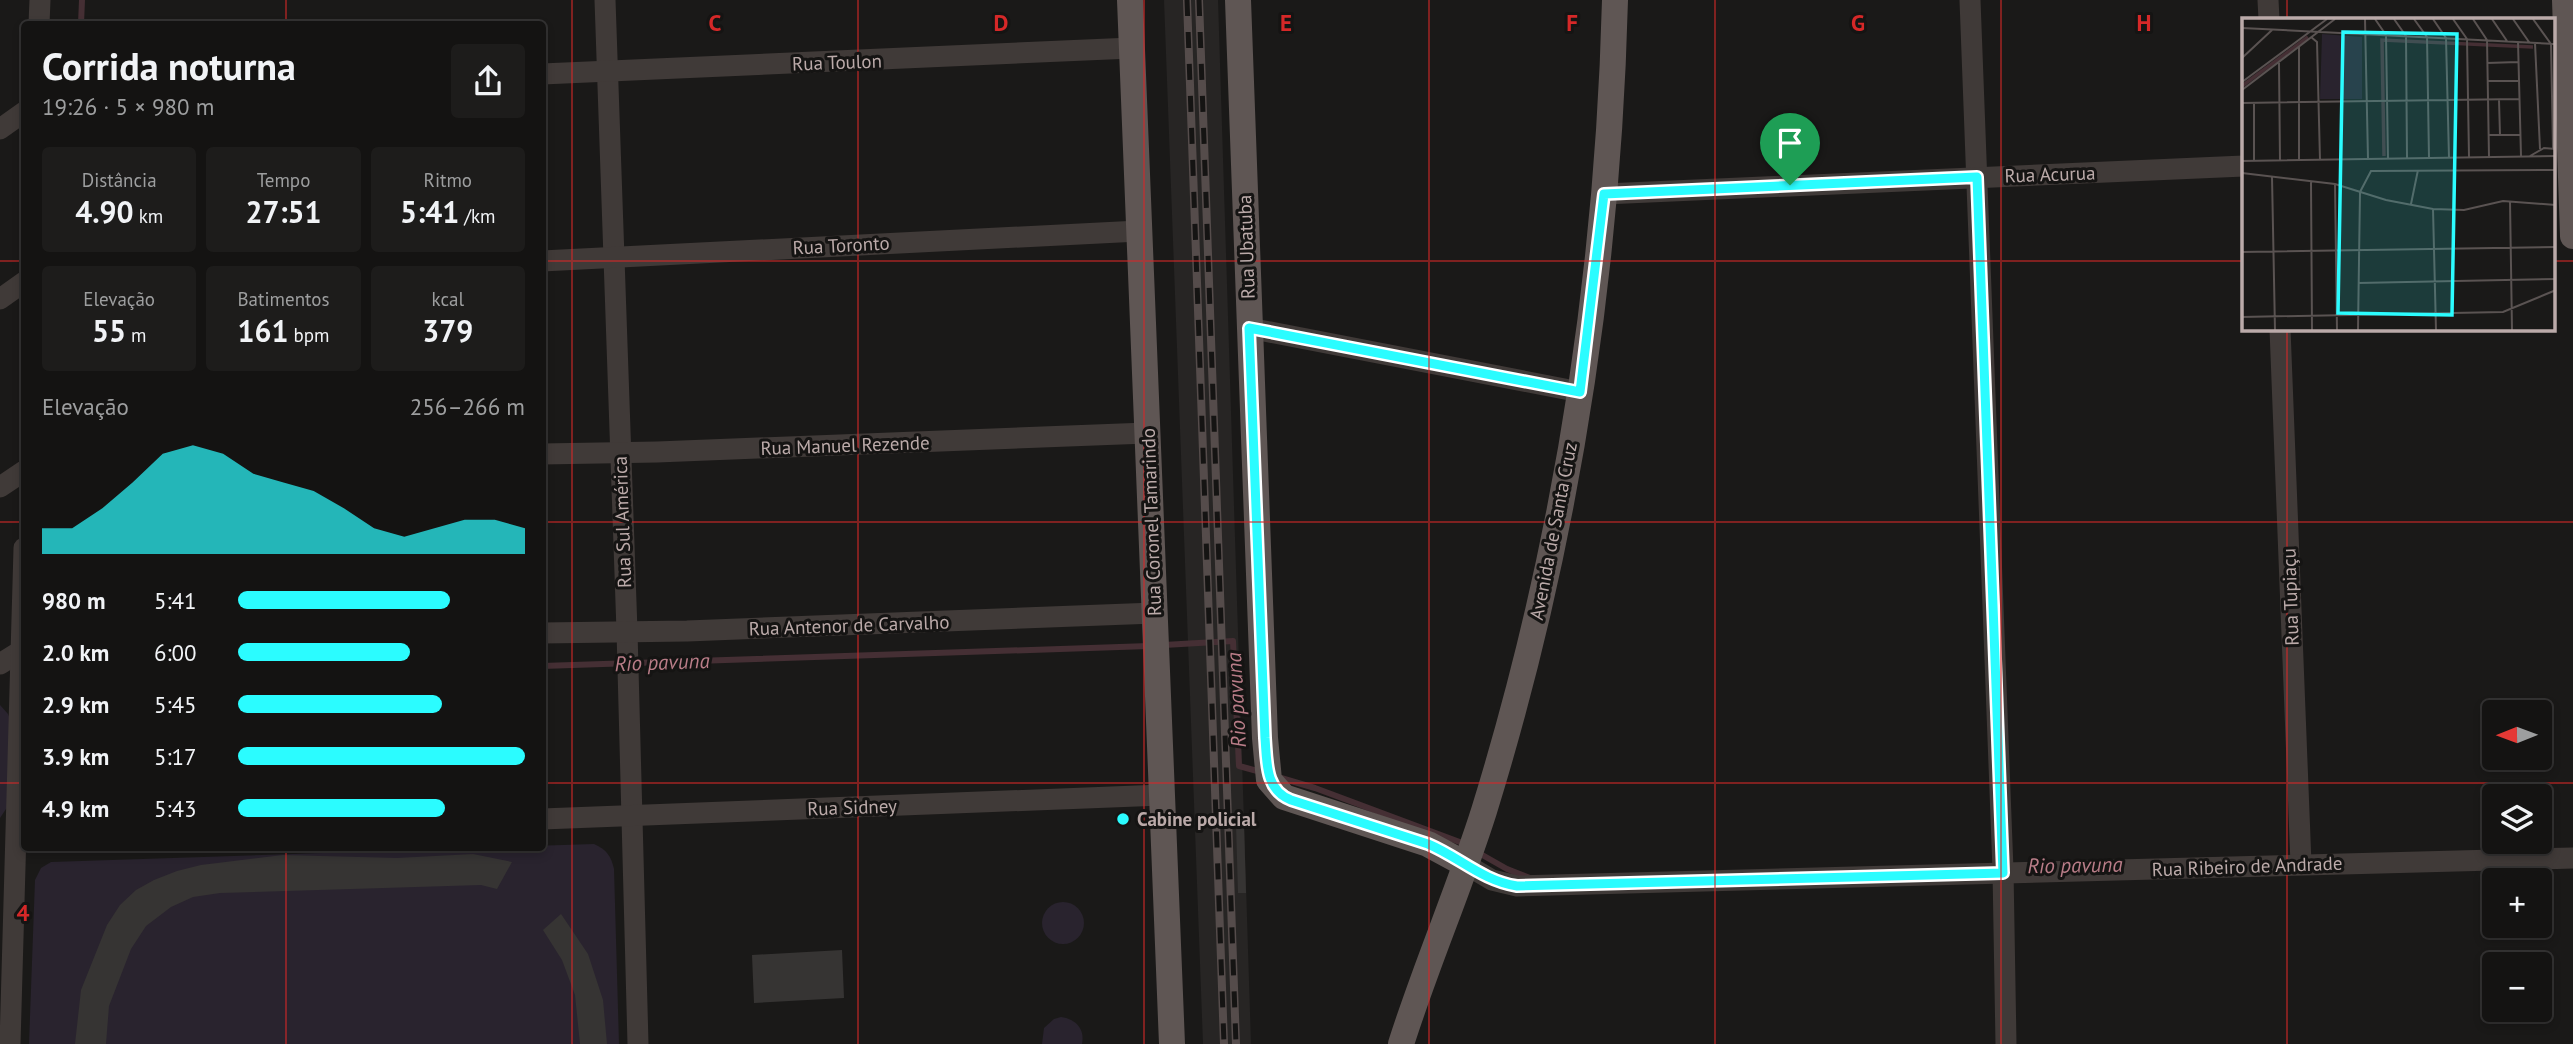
<!DOCTYPE html>
<html lang="pt">
<meta charset="utf-8">
<style>
body{margin:0;font-family:"PT Sans",sans-serif;background:#1d1c1b;color:#f1f3f6;height:100vh;display:flex;flex-direction:column;font-size:26px;white-space:nowrap}
*{box-sizing:border-box;margin:0}
p{font-size:23px;color:#9d9e9f}
.icon{flex:none;width:38px;height:38px;fill:none;stroke:currentColor;stroke-width:2;stroke-linecap:round;stroke-linejoin:round}
.map{position:relative;flex:1;overflow:hidden}
.sheet{position:absolute;left:21px;top:21px;width:525px;height:830px;display:flex;flex-direction:column;background:#141312;border-radius:7px;box-shadow:0 4px 10px #0003,0 0 0 2px #333232}
.sheet>*{flex:none}
.needle{width:46px;rotate:269deg}
.controls{position:absolute;left:2482px;top:700px;display:grid;gap:14px}
.controls a{display:grid;place-items:center;width:70px;height:70px;border-radius:7px;background:#141312;box-shadow:0 4px 10px #0003,0 0 0 2px #333232;font-size:35px}
.pin{position:absolute;display:grid;place-items:center;width:60px;height:60px;color:#fff;margin:-72px -30px;border-radius:50% 50% 50% 0;rotate:-45deg;box-shadow:0 0 7px #0007}
.pin .icon{rotate:45deg}
.round{display:grid;place-items:center;flex:none;width:74px;height:74px;border-radius:7px;background:#1d1c1b}
.overview{display:flex;align-items:center;justify-content:space-between;height:119px;padding:0 21px}
h1{font-size:38px;font-weight:700;line-height:52px}
.figures{display:grid;grid-template-columns:repeat(3,1fr);gap:10px;height:119px;padding:7px 21px}
.figures div{display:grid;align-content:center;border-radius:7px;background:#1d1c1b;text-align:center}
.figures b{font-size:30px;font-weight:700}
.figures small{font-size:19px;font-weight:400}
.figures p{font-size:19px}
.chart{height:196px;padding:14px 21px}
.chart p{display:flex;justify-content:space-between}
.chart svg{width:100%;height:126px;margin-top:7px;fill:#2bfcff;opacity:.7}
ul{padding:0 21px;list-style:none;font-size:23px}
li{display:grid;grid-template-columns:112px 84px 1fr;align-items:center;height:52px}
li i{height:18px;border-radius:9px;background:#2bfcff}
.map>svg:first-child{display:block}
.built{fill:#272524}
.green{fill:#29232e}
.lines{fill:none;stroke-linecap:round;stroke-linejoin:round}
.stream{stroke:#452f34;stroke-width:6}
.building{fill:#363433}
.minor{stroke:#403a38;stroke-width:21}
.major{stroke:#5f5654;stroke-width:26}
.rail-casing{stroke:#554c4b;stroke-width:8}
.rail{stroke:#151413;stroke-width:5;stroke-dasharray:16;stroke-linecap:butt}
.route-casing{stroke:#fff;stroke-width:14}
.route{stroke:#2bfcff;stroke-width:9}
.grid{fill:none;stroke:#d62828;stroke-width:2;stroke-opacity:0.55}
.poi-dot{fill:#2bfcff;stroke:#151413;stroke-width:2.5}
.labels{text-anchor:middle;dominant-baseline:central;stroke-width:6;stroke-linejoin:round;paint-order:stroke}
.street-label{font-size:19px;fill:#bbaaa9;stroke:#151413}
.poi-label{font-size:19px;font-weight:bold;fill:#bbaaa9;stroke:#151413;text-anchor:start}
.water-label{font-size:21px;font-style:italic;fill:#b97d88;stroke:#151413}
.inset-river{fill:none;stroke:#452f34;stroke-width:3.5}
.inset-road{fill:none;stroke:#5a5352;stroke-width:2}
.view{fill:#2bfcff;fill-opacity:0.15;stroke:#2bfcff;stroke-width:3.5}
.inset-edge{fill:none;stroke:#bbaaa9;stroke-width:3.5}
.grid-label{font-size:23px;text-anchor:middle;font-weight:bold;fill:#d62828;stroke:#151413;stroke-width:6;stroke-linejoin:round;paint-order:stroke}
</style>
<div class="map">
<svg width="2573" height="1044" viewBox="0 0 2573 1044">
<rect width="100%" height="100%" fill="#1a1918"/>
<polygon class="built" points="1164,0 1218,0 1251,1044 1203,1044"/>
<g class="green">
<polygon points="0,705 8,714 11,722 8,806 0,818"/>
<path d="M 594,844 C 607,850 611,856 614,869 L 619,1044 L 29,1044 L 35,880 L 41,868 L 51,862 Z"/>
<circle cx="1063" cy="923" r="21"/>
<path d="M 1061,1017 C 1076,1019 1085,1029 1082,1044 L 1042,1044 L 1044,1028 L 1054,1019 Z"/>
</g>
<g class="lines">
<g class="stream">
<polyline points="81,24 82,0"/>
<polyline points="1164,645 1233,641 1239,766 1261,772"/>
<polyline points="542,666 1149,646"/>
<polyline points="1281,778 1315,788 1465,844"/>
<polyline points="1477,852 1507,869 1530,878"/>
</g>
</g>
<g class="building">
<polygon points="1236,824 1244,824 1246,893 1238,893"/>
<polygon points="473,854 512,862 497,889 481,885 220,893 193,897 171,907 146,926 131,949 109,1006 106,1044 75,1044 81,990 107,925 120,905 136,890 154,880 177,871 201,865 283,855 397,858"/>
<polygon points="561,914 588,954 603,1000 607,1044 580,1044 575,995 562,960 543,930"/>
<polygon points="842,950 844,998 754,1003 752,955"/>
</g>
<g class="lines">
<g class="minor">
<polyline points="605,0 627,631 638,1044"/>
<polyline points="1970,0 2003,870 2006,1044"/>
<polyline points="2268,0 2269,19"/>
<polyline points="39,24 40,0"/>
<polyline points="542,74 1132,48"/>
<polyline points="0,129 24,112"/>
<polyline points="1604,194 2244,166"/>
<polyline points="542,261 1139,231"/>
<polyline points="0,299 24,282"/>
<polyline points="1249,328 1580,392"/>
<polyline points="2280,329 2301,864"/>
<polyline points="542,454 657,452 1147,433"/>
<polyline points="0,487 24,471"/>
<polyline points="542,633 687,631 1155,613"/>
<polyline points="0,664 24,649"/>
<polyline points="542,819 1162,795"/>
<polyline points="1465,864 1492,880 1517,886 2573,858"/>
<polyline points="10,1044 24,548"/>
</g>
<g class="major">
<polyline points="1130,0 1172,1044"/>
<polyline points="1238,0 1265,738 1269,780 1284,797 1428,844 1465,864"/>
<polyline points="2565,0 2573,236"/>
<path d="M 1401,1044 C 1426,965 1459,890 1484,811 C 1565,549 1608,274 1615,0"/>
</g>
<defs>
<g id="rail">
<polyline points="1187,0 1224,1044"/>
<polyline points="1199,0 1236,1044"/>
</g>
</defs>
<use href="#rail" class="rail-casing"/>
<use href="#rail" class="rail"/>
</g>
<g class="lines">
<defs>
<path id="route" d="M 1977,177 L 2003,873 L 1517,886 C 1483,881 1459,857 1428,844 L 1291,800 C 1265,790 1267,762 1265,738 L 1249,328 L 1580,392 L 1604,194 Z"/>
</defs>
<use href="#route" class="route-casing"/>
<use href="#route" class="route"/>
</g>
<path class="grid" d="M 286,0 L 286,24M 572,0 L 572,1044M 858,0 L 858,1044M 1144,0 L 1144,1044M 1429,0 L 1429,1044M 1715,0 L 1715,1044M 2001,0 L 2001,1044M 2287,0 L 2287,19M 0,261 L 24,261M 542,261 L 2244,261M 2554,261 L 2573,261M 2287,329 L 2287,1044M 0,522 L 24,522M 542,522 L 2573,522M 0,783 L 24,783M 542,783 L 2573,783M 286,847 L 286,1044"/>
<circle class="poi-dot" cx="1123" cy="819" r="7"/>
<g class="labels">
<g class="street-label">
<text transform="translate(837 62) rotate(-2)">Rua Toulon</text>
<text transform="translate(2050 174) rotate(-2)">Rua Acurua</text>
<text transform="translate(841 245) rotate(-3)">Rua Toronto</text>
<text transform="translate(1246 247) rotate(-92)">Rua Ubatuba</text>
<text transform="translate(845 445) rotate(-2)">Rua Manuel Rezende</text>
<text transform="translate(622 522) rotate(-92)">Rua Sul América</text>
<text transform="translate(1151 522) rotate(-92)">Rua Coronel Tamarindo</text>
<text transform="translate(1553 531) rotate(-79)">Avenida de Santa Cruz</text>
<text transform="translate(2290 597) rotate(-92)">Rua Tupiaçu</text>
<text transform="translate(849 625) rotate(-2)">Rua Antenor de Carvalho</text>
<text transform="translate(852 807) rotate(-2)">Rua Sidney</text>
<text transform="translate(2247 866) rotate(-2)">Rua Ribeiro de Andrade</text>
</g>
<g class="poi-label">
<text x="1137" y="819">Cabine policial</text>
</g>
<g class="water-label">
<text transform="translate(662 662) rotate(-2)">Rio pavuna</text>
<text transform="translate(1236 700) rotate(-93)">Rio pavuna</text>
<text transform="translate(2075 865) rotate(-1)">Rio pavuna</text>
</g>
</g>
<g transform="translate(2242 18)">
<rect width="313" height="313" fill="#1a1918"/>
<path d="M 80,16 L 120,19 L 120,81 L 78,81 Z" fill="#29232e"/>
<path class="inset-river" d="M 0,68 L 66,19M 142,138 L 140,22 L 291,29"/>
<path class="inset-road" d="M 123,1 L 126,141M 133,1 L 144,17 L 146,141M 152,1 L 164,18 L 165,140M 172,1 L 185,19 L 187,140M 191,1 L 204,20 L 207,140M 211,1 L 225,21 L 227,139M 231,1 L 245,22 L 247,139M 250,1 L 265,23M 271,1 L 287,24M 291,1 L 309,26 L 311,130M 0,10 L 314,26M 69,19 L 75,24 L 78,142M 276,24 L 279,138M 293,25 L 298,131M 57,29 L 57,143M 0,40 L 30,12M 37,45 L 38,143M 245,45 L 276,44M 245,63 L 276,63M 0,64 L 85,1M 0,72 L 93,1M 257,82 L 258,117M 0,85 L 277,81M 12,86 L 12,143M 247,117 L 278,117M 288,138 L 302,130 L 314,131M 0,143 L 314,138M 0,155 L 93,166 L 144,182 L 191,191 L 222,192 L 261,183 L 314,187M 30,159 L 33,312M 69,164 L 70,312M 93,166 L 95,312M 118,174 L 129,153 L 314,152M 268,183 L 270,312M 169,186 L 176,152M 191,191 L 194,312M 0,234 L 314,229M 116,265 L 314,261M 0,299 L 261,294 L 314,272M 116,312 L 118,174"/>
<path class="view" d="M 101,14 L 215,16 L 210,297 L 96,295 Z"/>
<rect width="313" height="313" class="inset-edge"/>
</g>
<g class="grid-label">
<text x="715" y="31">C</text>
<text x="1001" y="31">D</text>
<text x="1286" y="31">E</text>
<text x="1572" y="31">F</text>
<text x="1858" y="31">G</text>
<text x="2144" y="31">H</text>
<text x="23" y="921">4</text>
</g>
</svg>
<div class="controls">
<a><svg class="needle" viewBox="-14 -14 28 28"><path d="M0-13l5 13h-10z" fill="#e53935"/><path d="M0 13l5-13h-10z" fill="#9d9e9f"/></svg></a>
<a><svg class="icon" aria-label="layers" viewBox="0 0 24 24"><path d="M12 4l9 5-9 5-9-5zM3 14l9 5 9-5"/></svg></a>
<a>+</a>
<a>−</a>
</div>
<div class="pin" style="left:1790px;top:185px;background:#1e9e55"><svg class="icon" aria-label="arrive" viewBox="0 0 24 24"><path d="M6 21V4h12l-3 4 3 4H6"/></svg></div>
<section class="sheet">
<div class="overview"><div><h1>Corrida noturna</h1><p>19:26 · 5 × 980 m</p></div><a class="round"><svg class="icon" aria-label="share" viewBox="0 0 24 24"><path d="M12 15V3M7 8l5-5 5 5M5 13v7h14v-7"/></svg></a></div>
<div class="figures">
<div><p>Distância</p><b>4.90<small> km</small></b></div>
<div><p>Tempo</p><b>27:51</b></div>
<div><p>Ritmo</p><b>5:41<small> /km</small></b></div>
</div>
<div class="figures">
<div><p>Elevação</p><b>55<small> m</small></b></div>
<div><p>Batimentos</p><b>161<small> bpm</small></b></div>
<div><p>kcal</p><b>379</b></div>
</div>
<div class="chart"><p><span>Elevação</span>256–266 m</p>
<svg viewBox="0 0 160 44" preserveAspectRatio="none"><path d="M0 44V35L10 35L20 28L30 19L40 9L50 6L60 9L70 16L80 19L90 22L100 28L110 35L120 38L130 35L140 32L150 32L160 35V44z"/></svg>
</div>
<ul>
<li><b>980 m</b>5:41<i style="width:74%"></i></li>
<li><b>2.0 km</b>6:00<i style="width:60%"></i></li>
<li><b>2.9 km</b>5:45<i style="width:71%"></i></li>
<li><b>3.9 km</b>5:17<i style="width:100%"></i></li>
<li><b>4.9 km</b>5:43<i style="width:72%"></i></li>
</ul>
</section>
</div>
